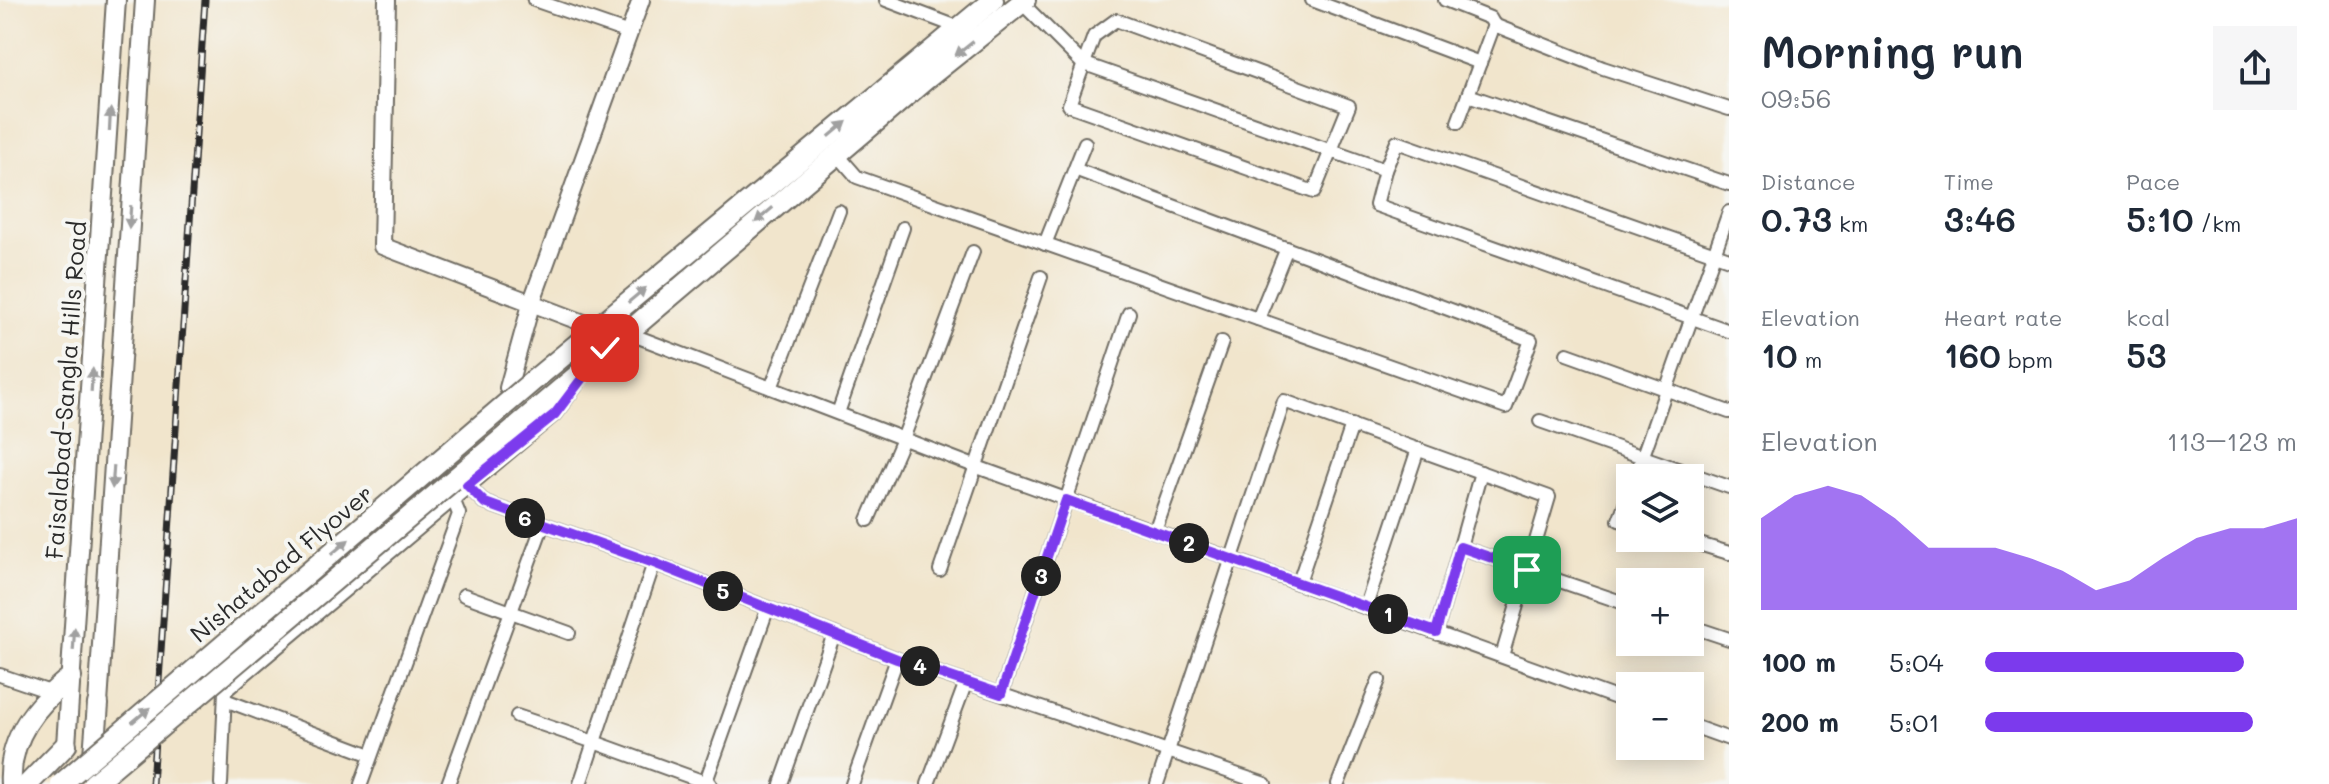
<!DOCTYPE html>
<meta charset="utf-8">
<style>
body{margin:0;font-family:Mali,sans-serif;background:#f6f6f7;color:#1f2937;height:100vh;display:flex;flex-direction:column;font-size:30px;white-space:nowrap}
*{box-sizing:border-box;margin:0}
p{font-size:26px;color:#747a83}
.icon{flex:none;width:44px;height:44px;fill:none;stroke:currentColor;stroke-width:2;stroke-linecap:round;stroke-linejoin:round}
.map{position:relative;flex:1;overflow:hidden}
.side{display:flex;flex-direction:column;background:#fff;width:600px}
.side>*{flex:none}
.controls{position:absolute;left:1616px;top:464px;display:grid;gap:16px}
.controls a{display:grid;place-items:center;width:88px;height:88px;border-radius:0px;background:#fff;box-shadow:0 4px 20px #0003;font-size:40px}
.pin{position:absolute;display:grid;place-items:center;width:68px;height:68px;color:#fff;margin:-34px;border-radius:16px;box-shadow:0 4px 12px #0006}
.km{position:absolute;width:40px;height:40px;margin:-20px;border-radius:50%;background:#222;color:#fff;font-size:22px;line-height:40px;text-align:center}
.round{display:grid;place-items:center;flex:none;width:84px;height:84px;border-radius:0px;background:#f6f6f7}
.headline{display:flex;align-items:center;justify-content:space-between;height:136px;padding:0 32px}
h1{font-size:44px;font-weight:600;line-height:60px}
.metrics{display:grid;grid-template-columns:repeat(3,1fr);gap:12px;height:136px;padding:8px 32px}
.metrics div{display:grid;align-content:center}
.metrics b{font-size:34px;font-weight:600}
.metrics small{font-size:22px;font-weight:400}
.metrics p{font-size:22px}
.chart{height:224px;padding:16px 32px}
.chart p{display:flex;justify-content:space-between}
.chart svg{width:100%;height:144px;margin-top:8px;fill:#7c3aed;opacity:.7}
ul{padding:0 32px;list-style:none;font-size:26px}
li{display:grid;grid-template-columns:128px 96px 1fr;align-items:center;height:60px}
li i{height:20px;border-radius:10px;background:#7c3aed}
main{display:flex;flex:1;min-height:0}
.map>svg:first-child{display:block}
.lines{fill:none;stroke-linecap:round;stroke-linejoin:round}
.minor-casing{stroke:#706c63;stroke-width:16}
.tertiary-casing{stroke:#706c63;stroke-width:20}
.secondary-casing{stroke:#706c63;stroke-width:22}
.primary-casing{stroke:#706c63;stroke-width:24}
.trunk-casing{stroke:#706c63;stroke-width:24}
.minor{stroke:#fff;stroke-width:12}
.tertiary{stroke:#fff;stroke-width:16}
.secondary{stroke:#fff;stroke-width:18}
.primary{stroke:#fff;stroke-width:20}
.trunk{stroke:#fff;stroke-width:20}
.rail-casing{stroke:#2b2b2b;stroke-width:7}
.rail{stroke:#f6f6f2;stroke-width:4;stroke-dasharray:12;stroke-linecap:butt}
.trunk-bridge-casing{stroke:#706c63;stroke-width:24;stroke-linecap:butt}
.trunk-bridge{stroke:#fff;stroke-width:20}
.oneway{fill:#a0a0a0}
.route-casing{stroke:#fff;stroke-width:16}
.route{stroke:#7c3aed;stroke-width:10}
.labels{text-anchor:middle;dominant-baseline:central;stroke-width:8;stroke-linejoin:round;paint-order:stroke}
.street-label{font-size:24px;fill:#2b2b2b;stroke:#f6f6f2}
</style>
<main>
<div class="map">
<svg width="1729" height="784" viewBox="0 0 1729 784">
<rect width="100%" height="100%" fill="#f6f6f2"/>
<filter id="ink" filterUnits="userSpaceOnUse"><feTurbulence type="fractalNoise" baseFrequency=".0125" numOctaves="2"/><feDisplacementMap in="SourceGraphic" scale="16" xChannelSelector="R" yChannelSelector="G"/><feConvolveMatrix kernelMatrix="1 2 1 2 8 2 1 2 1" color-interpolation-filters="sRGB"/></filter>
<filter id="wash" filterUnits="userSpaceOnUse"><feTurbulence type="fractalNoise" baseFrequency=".006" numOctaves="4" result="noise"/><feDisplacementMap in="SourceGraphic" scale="32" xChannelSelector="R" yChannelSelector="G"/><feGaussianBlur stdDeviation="1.8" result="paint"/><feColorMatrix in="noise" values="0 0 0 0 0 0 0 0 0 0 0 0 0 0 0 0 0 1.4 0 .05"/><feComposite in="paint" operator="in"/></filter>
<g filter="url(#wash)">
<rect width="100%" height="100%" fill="#f1e5cc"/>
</g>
<g filter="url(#ink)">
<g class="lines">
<defs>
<g id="minor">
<polyline points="534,0 629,33"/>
<polyline points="886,0 960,28"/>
<polyline points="1312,0 1480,63"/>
<polyline points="1445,0 1490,18 1494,25"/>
<polyline points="1022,3 1082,63 1385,170 1397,142 1729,259"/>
<polygon points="1116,20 1349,106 1314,192 1069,105 1094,36"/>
<polyline points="1468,95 1729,184"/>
<polyline points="1458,122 1494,25 1603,68 1729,109"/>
<polyline points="837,154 857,177 1506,407 1531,340 1077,170"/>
<polyline points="1385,170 1376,205 1729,331"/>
<polyline points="1045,244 1085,143"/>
<polyline points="1258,319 1287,248"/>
<polyline points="625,332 977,467 1630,703"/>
<polyline points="1567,354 1729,412"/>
<polyline points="771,388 839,211"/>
<polyline points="838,413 903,228"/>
<polyline points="1540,421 1729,487"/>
<polyline points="1635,478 1729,212"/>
<polyline points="467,485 485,503 654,563 897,659 1265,784"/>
<polyline points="1630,491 1619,520 1630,523"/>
<polyline points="868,520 903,439 973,252"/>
<polyline points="1155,531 1222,342"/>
<polyline points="1679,538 1729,553"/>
<polyline points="1460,547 1630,605"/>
<polyline points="654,563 594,742 710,784"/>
<polyline points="940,570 1041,277"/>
<polyline points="1299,582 1352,425"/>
<polyline points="464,595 569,633"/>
<polyline points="1366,606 1418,449"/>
<polyline points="1690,626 1729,639"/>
<polyline points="1436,632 1481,472"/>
<polyline points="0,675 53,693"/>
<polyline points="1001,694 1129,313"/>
<polyline points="225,700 371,755"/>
<polyline points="517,716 594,742 580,784"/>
<polyline points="1690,725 1729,739"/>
<polyline points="221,784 225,691 555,414 576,386"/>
<polyline points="361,784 459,514 453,499"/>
<polyline points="448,784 543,524"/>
<polyline points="705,784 767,610"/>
<polyline points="781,784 834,634"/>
<polyline points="852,784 897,659"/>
<polyline points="928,784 966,682"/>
<polyline points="1157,784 1284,401 1549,497 1502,656"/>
<polyline points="1338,784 1379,680"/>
</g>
<g id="tertiary">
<polyline points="387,0 382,246 597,328"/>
<polyline points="508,388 532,301 641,0"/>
</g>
<g id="secondary">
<polyline points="98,704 145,0"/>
<polyline points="66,745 116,0"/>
</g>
<polyline id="primary" points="93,768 98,704"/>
<g id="trunk">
<polyline points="534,380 993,0"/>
<polyline points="567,384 926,79 1025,0"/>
<path d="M 11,784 C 8,738 36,704 71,677"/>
<polyline points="28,784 66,745"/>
</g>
</defs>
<use href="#minor" class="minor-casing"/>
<use href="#tertiary" class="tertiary-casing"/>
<use href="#secondary" class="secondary-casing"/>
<use href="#primary" class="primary-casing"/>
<use href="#trunk" class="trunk-casing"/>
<use href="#minor" class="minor"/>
<use href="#tertiary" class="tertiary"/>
<use href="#secondary" class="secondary"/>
<use href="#primary" class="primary"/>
<use href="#trunk" class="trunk"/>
<defs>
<polyline id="rail" points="152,784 205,0"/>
</defs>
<use href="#rail" class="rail-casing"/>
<use href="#rail" class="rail"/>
<defs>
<g id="trunk-bridge">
<polyline points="61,784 534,380"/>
<polyline points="93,784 567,384"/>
</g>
</defs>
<use href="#trunk-bridge" class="trunk-bridge-casing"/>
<use href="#trunk-bridge" class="trunk-bridge"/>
</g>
<defs><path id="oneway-solid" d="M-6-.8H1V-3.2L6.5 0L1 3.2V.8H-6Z" transform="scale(2)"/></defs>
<g class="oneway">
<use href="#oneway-solid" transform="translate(964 49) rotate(142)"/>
<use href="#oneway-solid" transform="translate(110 120) rotate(-87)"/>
<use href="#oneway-solid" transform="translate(838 129) rotate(-40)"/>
<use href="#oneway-solid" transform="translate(764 215) rotate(140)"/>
<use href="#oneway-solid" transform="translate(130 217) rotate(94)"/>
<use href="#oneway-solid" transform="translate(637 295) rotate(-40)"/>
<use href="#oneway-solid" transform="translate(92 380) rotate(-86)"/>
<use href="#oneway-solid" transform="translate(113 477) rotate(94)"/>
<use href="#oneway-solid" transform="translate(340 547) rotate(-40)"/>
<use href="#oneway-solid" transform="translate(74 639) rotate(-86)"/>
<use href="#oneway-solid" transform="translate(141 715) rotate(-40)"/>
</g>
</g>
<g class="lines" filter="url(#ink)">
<defs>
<polyline id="route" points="605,348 555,414 467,485 485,503 654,563 897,659 1001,694 1066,500 1436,632 1460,547 1527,570"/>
</defs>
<use href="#route" class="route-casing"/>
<use href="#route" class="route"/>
</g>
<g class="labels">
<g class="street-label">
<text transform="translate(65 390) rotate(-86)">Faisalabad-Sangla Hills Road</text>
<text transform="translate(281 563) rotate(-40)">Nishatabad Flyover</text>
</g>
</g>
</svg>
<div class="controls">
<a><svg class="icon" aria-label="layers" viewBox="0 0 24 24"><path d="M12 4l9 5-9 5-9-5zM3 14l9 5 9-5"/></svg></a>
<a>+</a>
<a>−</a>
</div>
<div class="pin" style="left:1527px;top:570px;background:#1e9e55"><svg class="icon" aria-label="arrive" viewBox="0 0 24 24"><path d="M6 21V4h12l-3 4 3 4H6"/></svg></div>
<div class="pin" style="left:605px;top:348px;background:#d93025"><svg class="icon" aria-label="check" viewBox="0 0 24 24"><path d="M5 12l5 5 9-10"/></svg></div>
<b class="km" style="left:1388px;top:614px">1</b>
<b class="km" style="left:1189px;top:543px">2</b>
<b class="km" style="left:1041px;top:576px">3</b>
<b class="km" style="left:920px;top:666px">4</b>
<b class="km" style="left:723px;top:591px">5</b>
<b class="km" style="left:525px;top:518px">6</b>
</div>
<section class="side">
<div class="headline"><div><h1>Morning run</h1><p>09:56</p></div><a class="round"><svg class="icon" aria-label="share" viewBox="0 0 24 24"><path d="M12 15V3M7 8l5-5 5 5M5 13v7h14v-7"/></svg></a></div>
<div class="metrics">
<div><p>Distance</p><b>0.73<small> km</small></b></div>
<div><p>Time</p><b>3:46</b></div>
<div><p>Pace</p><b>5:10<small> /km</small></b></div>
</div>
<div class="metrics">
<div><p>Elevation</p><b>10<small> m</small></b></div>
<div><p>Heart rate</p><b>160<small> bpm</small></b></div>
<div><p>kcal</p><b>53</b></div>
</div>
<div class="chart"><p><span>Elevation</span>113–123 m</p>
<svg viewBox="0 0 160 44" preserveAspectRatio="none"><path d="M0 44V16L10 9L20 6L30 9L40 16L50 25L60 25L70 25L80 28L90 32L100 38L110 35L120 28L130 22L140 19L150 19L160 16V44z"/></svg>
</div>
<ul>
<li><b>100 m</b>5:04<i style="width:83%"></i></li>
<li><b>200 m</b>5:01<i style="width:86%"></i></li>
</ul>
</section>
</main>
